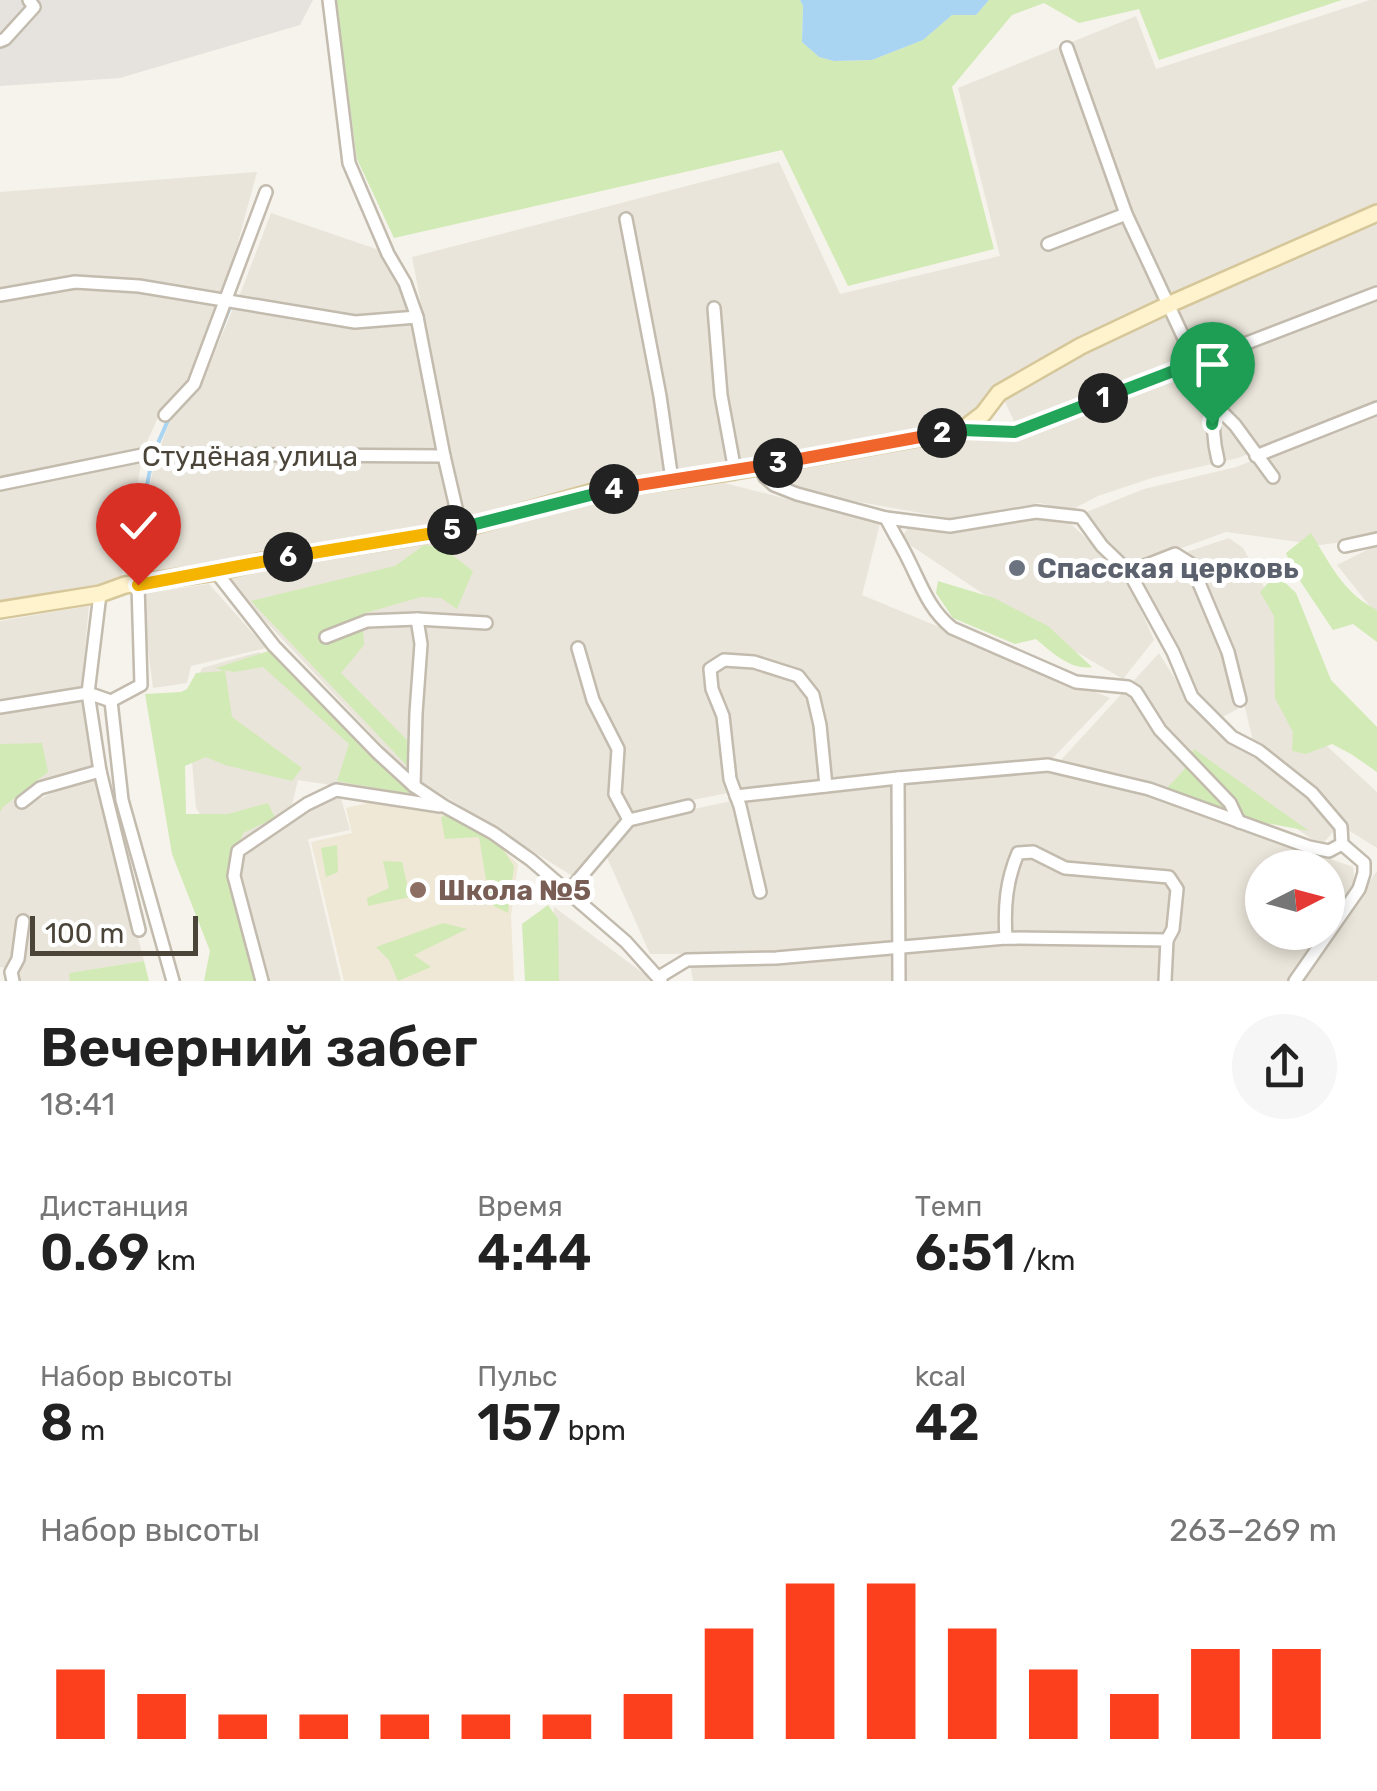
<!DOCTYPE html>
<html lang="ru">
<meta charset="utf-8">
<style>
body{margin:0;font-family:Rubik,sans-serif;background:#f6f6f6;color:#222;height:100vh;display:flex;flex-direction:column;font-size:38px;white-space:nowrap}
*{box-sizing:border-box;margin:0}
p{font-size:32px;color:#767676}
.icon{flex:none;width:55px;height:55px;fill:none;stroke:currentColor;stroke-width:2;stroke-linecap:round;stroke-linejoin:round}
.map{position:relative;height:981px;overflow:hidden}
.drawer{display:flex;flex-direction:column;background:#fff;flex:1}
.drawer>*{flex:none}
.needle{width:65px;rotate:84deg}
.fabs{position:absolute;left:1245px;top:850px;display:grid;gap:20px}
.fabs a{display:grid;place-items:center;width:100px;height:100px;border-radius:50%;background:#fff;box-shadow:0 5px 15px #0003;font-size:50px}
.scale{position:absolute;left:30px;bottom:25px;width:168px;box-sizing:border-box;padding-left:10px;border:5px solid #4b4439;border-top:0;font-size:28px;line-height:35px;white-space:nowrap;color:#4b4439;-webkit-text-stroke:8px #fff;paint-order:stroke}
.pin{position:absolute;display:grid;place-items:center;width:85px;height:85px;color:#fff;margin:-102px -42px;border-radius:50% 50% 50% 0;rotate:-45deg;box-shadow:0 0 10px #0007}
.pin .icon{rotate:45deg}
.km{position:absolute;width:50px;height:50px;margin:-25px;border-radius:50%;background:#222;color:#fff;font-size:28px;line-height:50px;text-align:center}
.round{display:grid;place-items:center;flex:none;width:105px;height:105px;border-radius:52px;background:#f6f6f6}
.headline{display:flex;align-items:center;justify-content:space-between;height:170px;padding:0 40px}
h1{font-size:55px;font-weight:600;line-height:75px}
.figures{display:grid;grid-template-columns:repeat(3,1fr);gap:15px;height:170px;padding:10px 40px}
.figures div{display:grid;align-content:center}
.figures b{font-size:50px;font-weight:600}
.figures small{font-size:28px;font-weight:400}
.figures p{font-size:28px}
.chart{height:280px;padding:20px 40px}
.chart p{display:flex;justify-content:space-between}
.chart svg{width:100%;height:180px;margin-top:10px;stroke:#fc3f1d;stroke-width:6}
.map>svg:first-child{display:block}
.residential{fill:#eae5da}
.industrial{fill:#e6e2dd}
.education{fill:#efe8d6}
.green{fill:#d2eab5}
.water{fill:#a9d4f2}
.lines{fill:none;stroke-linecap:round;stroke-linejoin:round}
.stream{stroke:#a9d4f2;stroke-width:4}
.street-casing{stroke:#c2bbae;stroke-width:16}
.secondary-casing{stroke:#d6c79b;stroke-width:20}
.street{stroke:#fff;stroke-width:11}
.secondary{stroke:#fff3cd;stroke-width:15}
.split-1-casing{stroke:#fff;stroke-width:20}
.split-2-casing{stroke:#fff;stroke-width:20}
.split-3-casing{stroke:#fff;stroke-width:20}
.split-4-casing{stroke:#fff;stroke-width:20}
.split-5-casing{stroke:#fff;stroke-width:20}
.split-6-casing{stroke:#fff;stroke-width:20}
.split-7-casing{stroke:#fff;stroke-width:20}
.split-1{stroke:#22a559;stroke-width:12}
.split-2{stroke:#22a559;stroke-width:12}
.split-3{stroke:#f0652b;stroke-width:12}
.split-4{stroke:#f0652b;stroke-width:12}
.split-5{stroke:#22a559;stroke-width:12}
.split-6{stroke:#f5b400;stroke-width:12}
.split-7{stroke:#f5b400;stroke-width:12}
.worship-dot{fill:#6b7280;stroke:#fff;stroke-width:4}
.education-dot{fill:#8d6e63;stroke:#fff;stroke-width:4}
.labels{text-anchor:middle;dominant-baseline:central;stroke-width:10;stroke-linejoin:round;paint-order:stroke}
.street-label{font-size:28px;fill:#4b4439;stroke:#fff}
.worship-label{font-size:28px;font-weight:bold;fill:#5b616d;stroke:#fff;text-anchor:start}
.education-label{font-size:28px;font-weight:bold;fill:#785e54;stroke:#fff;text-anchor:start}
</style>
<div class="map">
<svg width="1377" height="981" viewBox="0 0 1377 981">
<rect width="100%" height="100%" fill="#f6f3ec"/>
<g class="residential">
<polygon points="1370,0 1377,0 1377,205 1077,339 993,392 976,412 955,426 602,483 463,522 412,257 779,162 840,294 1000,256 958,88 1136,16 1156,69"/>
<polygon points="257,172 224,294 145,282 0,289 0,192"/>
<polygon points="271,213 382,251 402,284 412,314 354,317 239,297"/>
<polygon points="1377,217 1377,288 1017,428 1002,395 1124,330"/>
<polygon points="67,288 94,288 221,302 185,389 161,411 144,448 0,480 0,300"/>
<polygon points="1377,298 1377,404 1238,458 1155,477 1098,496 1069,511 1040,503 949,518 848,500 787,484 779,466 942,440 1013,437"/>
<polygon points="235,304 270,311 414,321 439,452 158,453 171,417 201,384"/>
<polygon points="1377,412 1377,534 1367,539 1320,545 1226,532 1132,566 1079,515 1144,489 1236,467"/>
<polygon points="142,458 120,584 0,606 0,488"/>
<polygon points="155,460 439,460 453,525 130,583"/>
<polygon points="713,480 880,523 862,595 1110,698 1052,759 742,790 629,813 574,877 408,773 225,578 509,527 592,497"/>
<polygon points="1037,515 1071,524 1126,576 1154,640 1123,679 1033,627 901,539 907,529 951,529"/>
<polygon points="1229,538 1243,548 1280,617 1281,704 1377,792 1377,848 1348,830 1315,791 1253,741 1232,653 1187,552"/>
<polygon points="1377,545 1377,615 1337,565"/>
<polygon points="1174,557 1187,568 1223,657 1238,709 1220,718 1196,695 1135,573"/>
<polygon points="209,584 266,648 191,666 187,683 153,688 141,594"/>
<polygon points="89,606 81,690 0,702 0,621"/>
<polygon points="259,652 429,800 298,780 290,813 227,855 196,808 187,703 202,668"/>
<polygon points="1159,653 1188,700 1310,796 1337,827 1321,846 1200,759 1172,791 1150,782 1061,760"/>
<polygon points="85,701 95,770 32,781 15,800 25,806 58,790 98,779 144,961 70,973 70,981 16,981 13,969 0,967 0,714"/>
<polygon points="1045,771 1157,798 1353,867 1355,886 1328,926 1328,868 1262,868 1262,932 1323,933 1290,981 1170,981 1173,937 1002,933 905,941 903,784"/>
<polygon points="894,786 895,942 775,954 650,954 606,855 630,823 731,801"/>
<polygon points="340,795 350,830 308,839 341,981 267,981 232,867 288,820"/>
<polygon points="1377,871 1377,981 1300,981"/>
<polygon points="554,907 647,976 649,981 553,981"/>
<polygon points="1014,943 1162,944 1160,981 904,981 904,951"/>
<polygon points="895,951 896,981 693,981 690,963"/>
</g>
<polygon class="industrial" points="0,0 313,0 300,25 120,78 0,86"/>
<polygon class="education" points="385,799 430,808 487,834 518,864 511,916 514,981 344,981 311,842 352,833 346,808"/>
<g class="green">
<polygon points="336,0 800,0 803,6 802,42 819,57 834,61 872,60 923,40 952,15 976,15 989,0 1342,0 1159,60 1139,9 1079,23 1044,3 1012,15 952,87 994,249 848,286 782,150 394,238 357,159"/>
<path d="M 1311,533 C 1330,564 1344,594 1377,610 L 1377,642 L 1353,624 L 1333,630 L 1292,569 L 1286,553 Z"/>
<polygon points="424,545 443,548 473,571 457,609 441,598 421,597 362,614 364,645 341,673 407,740 411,770 251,601 395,566"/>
<polygon points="1276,574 1296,593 1331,680 1377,727 1377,772 1351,754 1332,744 1306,754 1292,751 1293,732 1275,698 1274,616 1260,592"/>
<path d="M 938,581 L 994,598 L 1048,626 L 1092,667 C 1072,671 1051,652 1036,639 L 1015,644 L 953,618 L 936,593 Z"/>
<polygon points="275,649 412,792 408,794 337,781 349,744 263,667 234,672 225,670 232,717 302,768 292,781 225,765 206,757 185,766 186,814 228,814 268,803 275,818 243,833 230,874 257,981 204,981 210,951 172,854 145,694 181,692 187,689 196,673 224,671 216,668"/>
<polygon points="42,743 48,772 3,807 0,812 0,744"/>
<polygon points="1194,749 1309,831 1244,819 1234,801 1229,813 1165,790 1184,770"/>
<polygon points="447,813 496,839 514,866 508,913 490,904 479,837 445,839 441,818"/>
<polygon points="337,845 338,872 326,877 321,848"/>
<polygon points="383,861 402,862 410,897 368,906 367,898 389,888"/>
<polygon points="548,905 558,919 559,981 525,981 522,924"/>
<polygon points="443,923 467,929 414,955 431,967 398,981 389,960 376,947"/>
<polygon points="144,961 149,981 70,981 69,973"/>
</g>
<polygon class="water" points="800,0 989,0 976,15 952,15 923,40 872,60 834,61 819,57 802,42 803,6"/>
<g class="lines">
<g class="stream">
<polyline points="215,343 230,307"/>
<polyline points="155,450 169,418"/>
<polyline points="138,533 152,459"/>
</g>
<defs>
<g id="street">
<polyline points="329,0 349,163 388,254 405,283 417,317 444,456 461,529"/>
<polyline points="0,41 5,39 34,7 29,0"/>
<polyline points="1067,48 1126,214 1215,405 1235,425 1273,477"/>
<polyline points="626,219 660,396 672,480"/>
<polyline points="1048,244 1126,214"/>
<polyline points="0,295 75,282 139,286 355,322 417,317"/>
<polyline points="714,308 721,395 735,471"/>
<path d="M 1215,405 C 1212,424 1213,440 1218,460"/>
<polyline points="165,415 194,384 266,192"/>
<polyline points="962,430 1015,432 1377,293"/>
<polyline points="1256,456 1377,408"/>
<polyline points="759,466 765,477 774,485 797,494 886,518 950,526 1036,512 1081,517 1102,546 1129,572 1173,652 1192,697 1232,737 1259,751 1312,793 1341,827 1342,844 1364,863 1364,873 1359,889 1295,981"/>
<polyline points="0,484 147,454 444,456"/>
<path d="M 886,518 C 893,532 902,546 909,561 C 922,587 929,609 952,628 L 1076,682 L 1128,687 L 1136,692 L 1160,730 L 1230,803 L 1239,822"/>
<polyline points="1345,546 1377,539"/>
<polyline points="216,572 274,646 377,752 414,786 444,806 493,833 531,860 626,942 661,981"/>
<polyline points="1129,572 1175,554 1191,564 1228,652 1240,700"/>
<polyline points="138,585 141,685 111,701 122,800 173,981"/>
<polyline points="100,594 88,693 100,771 139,930"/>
<polyline points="326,637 367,621 417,619 486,623"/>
<polyline points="578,648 593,700 618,749 615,794 629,820"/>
<polyline points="0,707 88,693 111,701"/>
<polyline points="898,778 899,981"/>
<polyline points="414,786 416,713 421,644 417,619"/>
<polyline points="736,796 898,778 1048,765 1149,789 1309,847 1329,851 1342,844"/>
<polyline points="22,802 40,788 100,771"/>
<polyline points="568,892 629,820 688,806"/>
<polyline points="760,892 740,806 730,779 723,716 712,689 710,669 724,660 754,662 798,676 813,695 820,725 826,786"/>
<path d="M 1006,938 C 1004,908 1006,881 1018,853 L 1033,852 L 1065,868 L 1169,877 L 1177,889 L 1173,929 L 1167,940"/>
<polyline points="659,977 687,960 776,958 1006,938 1167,940 1165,981"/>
<polyline points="13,981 11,972 18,959 23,921"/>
<polyline points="262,981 234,876 238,851 307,804 336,790 440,806"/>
</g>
<polyline id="secondary" points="0,610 100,594 125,585 216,572 263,561 461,529 597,491 735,471 962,430 983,414 999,393 1081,346 1170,304 1377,213"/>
</defs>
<use href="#street" class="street-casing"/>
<use href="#secondary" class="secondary-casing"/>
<use href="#street" class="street"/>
<use href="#secondary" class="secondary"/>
</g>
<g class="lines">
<defs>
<polyline id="split-1" points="1103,398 1197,362 1215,404 1212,424"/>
<polyline id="split-2" points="942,433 962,430 1015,432 1103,398"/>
<polyline id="split-3" points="778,463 942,433"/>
<polyline id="split-4" points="614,489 778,463"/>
<polyline id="split-5" points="452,530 614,489"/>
<polyline id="split-6" points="288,557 452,530"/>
<polyline id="split-7" points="138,585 288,557"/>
</defs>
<use href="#split-1" class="split-1-casing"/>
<use href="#split-2" class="split-2-casing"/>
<use href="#split-3" class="split-3-casing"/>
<use href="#split-4" class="split-4-casing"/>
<use href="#split-5" class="split-5-casing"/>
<use href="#split-6" class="split-6-casing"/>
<use href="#split-7" class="split-7-casing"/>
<use href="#split-1" class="split-1"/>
<use href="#split-2" class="split-2"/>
<use href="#split-3" class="split-3"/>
<use href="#split-4" class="split-4"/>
<use href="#split-5" class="split-5"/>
<use href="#split-6" class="split-6"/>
<use href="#split-7" class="split-7"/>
</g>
<circle class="worship-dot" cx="1017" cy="568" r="10"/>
<circle class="education-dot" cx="418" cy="890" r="10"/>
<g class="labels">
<g class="street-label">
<text x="250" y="456">Студёная улица</text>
</g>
<g class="worship-label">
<text x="1037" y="568">Спасская церковь</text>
</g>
<g class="education-label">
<text x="438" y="890">Школа №5</text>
</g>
</g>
</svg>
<div class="fabs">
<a><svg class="needle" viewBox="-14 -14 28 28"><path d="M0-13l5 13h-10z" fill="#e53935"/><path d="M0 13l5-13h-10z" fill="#767676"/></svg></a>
</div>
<div class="scale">100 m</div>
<div class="pin" style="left:1212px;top:424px;background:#1e9e55"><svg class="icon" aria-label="arrive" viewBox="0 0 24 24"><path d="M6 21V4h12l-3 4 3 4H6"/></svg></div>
<div class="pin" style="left:138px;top:585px;background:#d93025"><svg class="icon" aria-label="check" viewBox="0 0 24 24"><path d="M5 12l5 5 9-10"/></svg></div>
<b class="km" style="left:1103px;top:398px">1</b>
<b class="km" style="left:942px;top:433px">2</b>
<b class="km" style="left:778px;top:463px">3</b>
<b class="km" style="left:614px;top:489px">4</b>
<b class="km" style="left:452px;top:530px">5</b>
<b class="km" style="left:288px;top:557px">6</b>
</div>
<section class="drawer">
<div class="headline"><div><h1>Вечерний забег</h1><p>18:41</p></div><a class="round"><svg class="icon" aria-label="share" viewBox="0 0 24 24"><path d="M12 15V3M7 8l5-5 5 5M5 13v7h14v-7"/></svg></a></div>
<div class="figures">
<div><p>Дистанция</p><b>0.69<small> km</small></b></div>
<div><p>Время</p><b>4:44</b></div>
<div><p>Темп</p><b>6:51<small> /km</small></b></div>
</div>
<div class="figures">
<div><p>Набор высоты</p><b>8<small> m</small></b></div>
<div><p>Пульс</p><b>157<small> bpm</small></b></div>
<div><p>kcal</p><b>42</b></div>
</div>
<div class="chart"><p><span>Набор высоты</span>263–269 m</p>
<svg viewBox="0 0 160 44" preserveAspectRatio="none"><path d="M5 44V27M15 44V33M25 44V38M35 44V38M45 44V38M55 44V38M65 44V38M75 44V33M85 44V17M95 44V6M105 44V6M115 44V17M125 44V27M135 44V33M145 44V22M155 44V22"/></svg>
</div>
</section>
